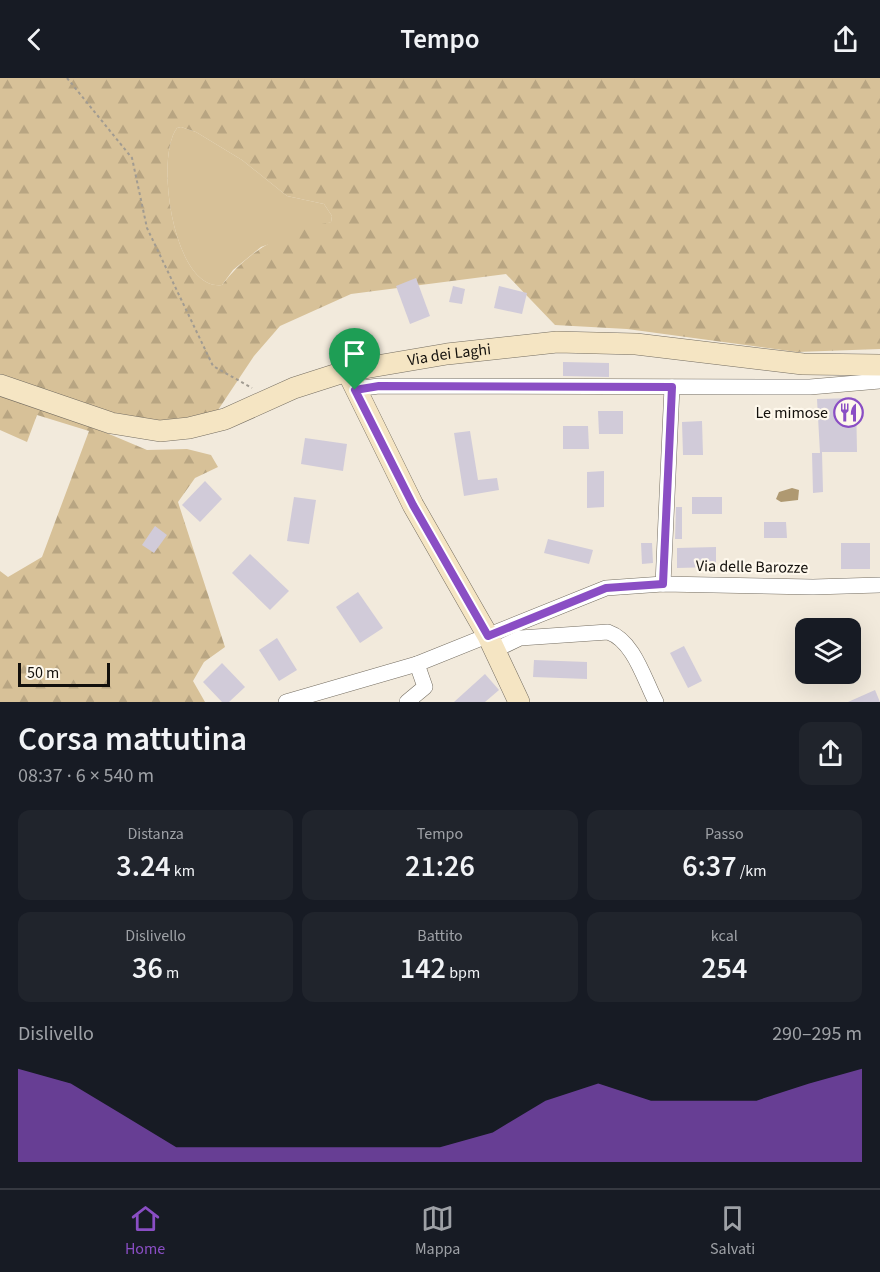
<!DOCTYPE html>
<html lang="it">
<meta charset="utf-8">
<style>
body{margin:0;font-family:"Source Sans 3",sans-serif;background:#20242c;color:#f1f3f6;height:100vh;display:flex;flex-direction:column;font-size:22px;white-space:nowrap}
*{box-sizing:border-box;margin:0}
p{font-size:20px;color:#9ea1a6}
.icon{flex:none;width:33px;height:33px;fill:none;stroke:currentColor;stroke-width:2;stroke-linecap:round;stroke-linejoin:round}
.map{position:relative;height:624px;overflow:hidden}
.sheet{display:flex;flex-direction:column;background:#171b24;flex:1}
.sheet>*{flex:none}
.tools{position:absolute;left:795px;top:540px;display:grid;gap:12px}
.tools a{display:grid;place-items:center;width:66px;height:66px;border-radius:12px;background:#171b24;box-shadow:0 6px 24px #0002;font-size:30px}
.scale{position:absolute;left:18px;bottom:15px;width:92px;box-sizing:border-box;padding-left:6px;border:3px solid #13100c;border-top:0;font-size:16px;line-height:21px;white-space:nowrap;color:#13100c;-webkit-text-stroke:4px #fef8ec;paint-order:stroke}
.pin{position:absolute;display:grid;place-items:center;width:51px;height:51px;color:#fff;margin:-62px -26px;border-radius:50% 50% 50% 0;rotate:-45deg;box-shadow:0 0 6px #0007}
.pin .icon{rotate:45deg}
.round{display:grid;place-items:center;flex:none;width:63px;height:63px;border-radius:12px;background:#20242c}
.head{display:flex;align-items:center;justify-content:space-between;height:102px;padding:0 18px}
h1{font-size:33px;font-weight:600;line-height:45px}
.metrics{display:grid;grid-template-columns:repeat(3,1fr);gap:9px;height:102px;padding:6px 18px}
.metrics div{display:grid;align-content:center;border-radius:12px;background:#20242c;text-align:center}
.metrics b{font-size:30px;font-weight:600}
.metrics small{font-size:16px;font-weight:400}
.metrics p{font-size:16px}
.chart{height:168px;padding:12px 18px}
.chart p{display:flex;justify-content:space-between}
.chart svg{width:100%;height:108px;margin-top:6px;fill:#8a4ec4;opacity:.7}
header{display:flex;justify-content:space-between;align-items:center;height:78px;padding:0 18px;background:#171b24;font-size:27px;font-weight:600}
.tab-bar{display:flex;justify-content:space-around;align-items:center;height:84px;border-top:2px solid #363941;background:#171b24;font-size:16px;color:#9ea1a6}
.tab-bar a{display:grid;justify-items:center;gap:3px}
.tab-bar .selected{color:#8a4ec4}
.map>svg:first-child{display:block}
.green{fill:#d7c198}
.forest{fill:url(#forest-firs);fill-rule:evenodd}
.water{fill:#af9971}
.building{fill:#d1cbd9}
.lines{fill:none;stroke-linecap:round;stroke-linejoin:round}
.street-casing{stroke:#746d61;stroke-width:16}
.secondary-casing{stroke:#746d61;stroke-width:22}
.path{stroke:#a19b91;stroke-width:2;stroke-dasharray:3 3;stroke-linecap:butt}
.street{stroke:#fff;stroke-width:15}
.secondary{stroke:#f5e5c3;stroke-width:21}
.route-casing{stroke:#fff;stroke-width:12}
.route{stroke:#8a4ec4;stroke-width:8}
.labels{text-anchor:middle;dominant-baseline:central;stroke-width:4.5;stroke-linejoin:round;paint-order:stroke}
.street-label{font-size:16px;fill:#13100c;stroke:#fef8ec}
.poi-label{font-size:16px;fill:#13100c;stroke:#fef8ec;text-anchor:end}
</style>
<header><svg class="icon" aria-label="back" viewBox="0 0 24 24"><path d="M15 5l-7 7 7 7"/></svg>Tempo<svg class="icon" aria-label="share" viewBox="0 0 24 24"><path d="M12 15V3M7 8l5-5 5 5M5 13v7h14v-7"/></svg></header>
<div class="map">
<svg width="880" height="624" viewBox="0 0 880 624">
<defs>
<pattern id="forest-firs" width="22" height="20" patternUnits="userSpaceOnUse" patternTransform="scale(1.5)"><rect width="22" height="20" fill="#d7c198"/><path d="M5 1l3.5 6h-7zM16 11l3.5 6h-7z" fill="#b8a582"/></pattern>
</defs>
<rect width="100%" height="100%" fill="#f2eadc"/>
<path class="green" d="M 181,49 L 196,54 L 242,82 L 287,118 L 324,126 L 332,138 L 331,144 L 261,169 L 233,192 L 222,207 C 174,214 154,80 177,50 Z"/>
<g class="forest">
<path d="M 0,0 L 880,0 L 880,271 L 797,274 L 627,251 L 555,247 L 506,196 L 351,216 L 280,248 L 254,278 L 214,338 L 167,347 L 126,342 L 0,296 ZM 181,49 L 196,54 L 242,82 L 287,118 L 324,126 L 332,138 L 331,144 C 287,152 250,170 222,207 C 174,214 154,80 177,50 Z"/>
<polygon points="0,316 76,342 147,372 187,371 211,377 218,389 195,400 178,424 225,569 204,584 193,603 205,624 0,624 0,493 8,499 42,479 89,353 37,337 27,364 0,352"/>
</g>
<polygon class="water" points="792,410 799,412 798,422 781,424 776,421 779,414"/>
<g class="building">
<polygon points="416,200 430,238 410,246 396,208"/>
<polygon points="453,208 465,211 462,226 449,224"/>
<polygon points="499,208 527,215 522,236 494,230"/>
<polygon points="563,284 609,285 609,299 563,298"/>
<polygon points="856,320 857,374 822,374 823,414 813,415 812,375 820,375 817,321"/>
<polygon points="598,333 623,333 623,356 599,356"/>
<polygon points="702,343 703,377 683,377 682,344"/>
<polygon points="563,348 588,348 589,371 563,371"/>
<polygon points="470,353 478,402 497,400 499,412 464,418 454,355"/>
<polygon points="305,360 347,366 343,393 301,386"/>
<polygon points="604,393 604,429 587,430 587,394"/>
<polygon points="205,403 222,421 200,444 182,427"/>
<polygon points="294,419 316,422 309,466 287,463"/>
<rect x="692" y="419" width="30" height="17"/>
<polygon points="676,429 682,429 682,461 675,461"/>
<polygon points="764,444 786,444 787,460 764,460"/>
<polygon points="155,448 167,457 154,475 142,467"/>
<polygon points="548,461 593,472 589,486 544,475"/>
<polygon points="641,465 652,465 653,485 642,486"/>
<rect x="841" y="465" width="29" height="26"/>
<polygon points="716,469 716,489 677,490 677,470"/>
<polygon points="250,476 289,513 270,532 232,495"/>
<polygon points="358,514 383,550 360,565 336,529"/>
<polygon points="277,560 297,592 279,603 259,572"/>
<polygon points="684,568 702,603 688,610 670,575"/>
<polygon points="534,582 587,584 587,601 533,599"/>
<polygon points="222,585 245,609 229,624 222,624 203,604"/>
<polygon points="485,596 499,612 485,624 454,624"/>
<polygon points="875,612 880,624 848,624"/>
</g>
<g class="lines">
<defs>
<g id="street">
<polyline points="355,311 379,308 810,309 880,303"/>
<polyline points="663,506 672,309"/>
<path d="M 495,572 L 520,560 L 608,554 C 634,563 644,601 656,624"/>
<polyline points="286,624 417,586"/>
<polyline points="407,624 425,609 417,586 606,510 663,506 813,509 880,507"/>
</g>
<g id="secondary">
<polyline points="347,293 413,427 488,558 519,624"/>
<path id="s1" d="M 0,307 L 111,345 L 160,353 L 189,350 L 225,341 L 294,310 L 347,293 L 447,276 L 557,264 L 636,266 L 803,286 L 880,287"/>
</g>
</defs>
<use href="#street" class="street-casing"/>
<use href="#secondary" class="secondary-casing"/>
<polyline class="path" points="67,0 132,80 147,150 213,288 252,310"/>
<use href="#street" class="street"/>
<use href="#secondary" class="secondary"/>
</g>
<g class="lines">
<defs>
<polygon id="route" points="379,308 672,309 663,506 606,510 488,558 413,427 355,312"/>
</defs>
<use href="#route" class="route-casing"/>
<use href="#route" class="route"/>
</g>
<defs>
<symbol id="restaurant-ring" viewBox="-11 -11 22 22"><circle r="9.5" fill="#fef8ec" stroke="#8a4ec4" stroke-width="1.5"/><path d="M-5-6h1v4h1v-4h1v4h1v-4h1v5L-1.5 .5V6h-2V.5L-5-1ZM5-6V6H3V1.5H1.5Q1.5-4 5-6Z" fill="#8a4ec4"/></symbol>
</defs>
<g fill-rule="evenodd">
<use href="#restaurant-ring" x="832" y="318" width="33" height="33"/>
</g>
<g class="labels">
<g class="street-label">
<text stroke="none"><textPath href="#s1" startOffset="468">Via dei Laghi</textPath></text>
<text transform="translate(752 489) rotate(1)">Via delle Barozze</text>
</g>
<g class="poi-label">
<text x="828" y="335">Le mimose</text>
</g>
</g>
</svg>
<div class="tools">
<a><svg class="icon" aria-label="layers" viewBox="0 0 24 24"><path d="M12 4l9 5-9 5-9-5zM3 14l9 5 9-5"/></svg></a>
</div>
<div class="scale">50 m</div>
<div class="pin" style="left:355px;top:312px;background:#1e9e55"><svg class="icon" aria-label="arrive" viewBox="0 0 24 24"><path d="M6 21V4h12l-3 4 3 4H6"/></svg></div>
</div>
<section class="sheet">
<div class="head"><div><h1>Corsa mattutina</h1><p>08:37 · 6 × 540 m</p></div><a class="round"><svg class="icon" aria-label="share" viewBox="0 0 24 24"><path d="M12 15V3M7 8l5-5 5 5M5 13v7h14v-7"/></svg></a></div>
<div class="metrics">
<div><p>Distanza</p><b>3.24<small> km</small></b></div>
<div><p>Tempo</p><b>21:26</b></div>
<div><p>Passo</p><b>6:37<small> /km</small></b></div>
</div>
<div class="metrics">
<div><p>Dislivello</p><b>36<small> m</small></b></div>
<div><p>Battito</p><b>142<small> bpm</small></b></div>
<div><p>kcal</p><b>254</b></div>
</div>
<div class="chart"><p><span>Dislivello</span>290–295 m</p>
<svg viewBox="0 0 160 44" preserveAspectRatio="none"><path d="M0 44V6L10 12L20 25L30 38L40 38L50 38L60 38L70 38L80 38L90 32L100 19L110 12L120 19L130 19L140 19L150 12L160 6V44z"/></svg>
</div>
</section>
<nav class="tab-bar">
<a class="selected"><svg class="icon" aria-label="home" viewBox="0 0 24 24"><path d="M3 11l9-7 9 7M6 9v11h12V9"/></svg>Home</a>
<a><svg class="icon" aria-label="map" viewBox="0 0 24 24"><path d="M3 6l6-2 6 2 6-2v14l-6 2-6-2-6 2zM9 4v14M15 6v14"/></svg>Mappa</a>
<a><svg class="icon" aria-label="saved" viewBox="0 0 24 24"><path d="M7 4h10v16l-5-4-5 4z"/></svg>Salvati</a>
</nav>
